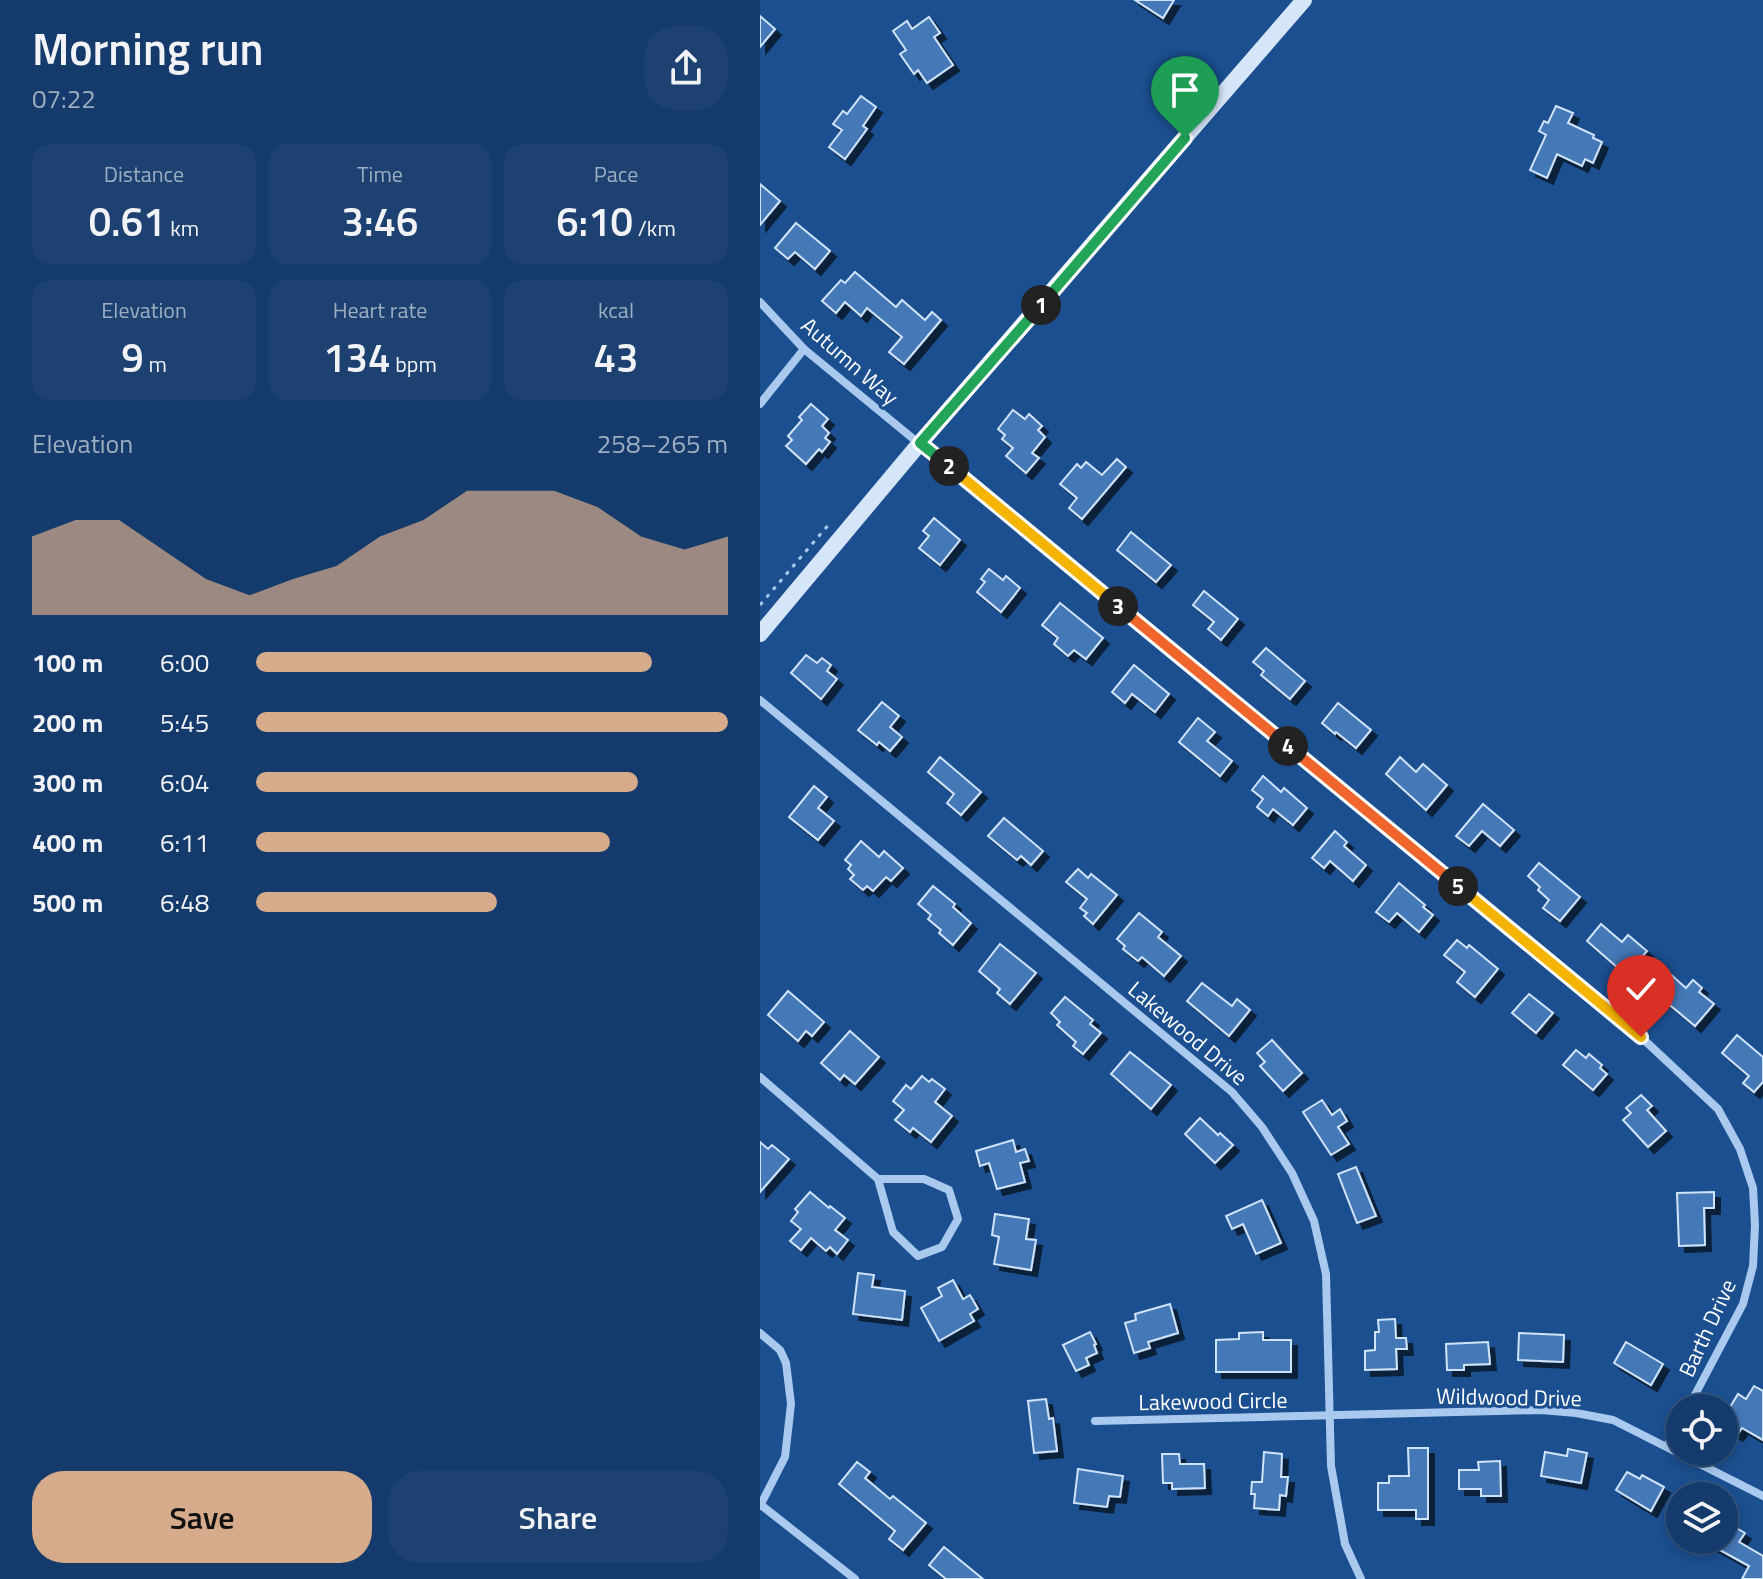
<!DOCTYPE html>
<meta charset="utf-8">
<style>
body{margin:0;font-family:"Titillium Web",sans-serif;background:#1d4271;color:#f1f3f6;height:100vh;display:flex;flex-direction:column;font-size:30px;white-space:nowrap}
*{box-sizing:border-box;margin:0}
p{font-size:26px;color:#9dadc1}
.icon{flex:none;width:44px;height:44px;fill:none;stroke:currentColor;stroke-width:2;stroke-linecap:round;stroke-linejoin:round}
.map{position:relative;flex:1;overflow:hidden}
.sheet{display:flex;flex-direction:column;background:#143b6b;width:760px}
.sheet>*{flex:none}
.buttons{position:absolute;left:906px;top:1394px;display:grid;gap:16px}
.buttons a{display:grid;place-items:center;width:72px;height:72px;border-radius:50%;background:#143b6b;box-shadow:0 4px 12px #0003,0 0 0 2px #33557e;font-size:40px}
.pin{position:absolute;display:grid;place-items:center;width:68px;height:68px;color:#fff;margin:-82px -34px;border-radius:50% 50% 50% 0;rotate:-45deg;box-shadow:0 0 8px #0007}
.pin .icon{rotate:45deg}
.km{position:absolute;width:40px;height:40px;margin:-20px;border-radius:50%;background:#222;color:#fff;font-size:22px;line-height:40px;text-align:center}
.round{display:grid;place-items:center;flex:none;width:84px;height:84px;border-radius:32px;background:#1d4271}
.overview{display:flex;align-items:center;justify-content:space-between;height:136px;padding:0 32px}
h1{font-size:44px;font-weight:600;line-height:60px}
.figures{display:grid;grid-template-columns:repeat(3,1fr);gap:12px;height:136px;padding:8px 32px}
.figures div{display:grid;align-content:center;border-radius:20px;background:#1d4271;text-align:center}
.figures b{font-size:40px;font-weight:600}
.figures small{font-size:22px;font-weight:400}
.figures p{font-size:22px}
.chart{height:224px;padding:16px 32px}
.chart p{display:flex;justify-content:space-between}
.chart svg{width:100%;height:144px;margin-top:8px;fill:#d6ab8b;opacity:.7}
.action{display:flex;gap:16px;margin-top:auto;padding:16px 32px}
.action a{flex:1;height:92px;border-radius:32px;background:#d6ab8b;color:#111;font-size:32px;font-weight:600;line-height:92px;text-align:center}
.action a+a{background:#1d4271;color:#f1f3f6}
ul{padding:0 32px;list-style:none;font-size:26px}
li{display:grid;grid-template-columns:128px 96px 1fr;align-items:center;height:60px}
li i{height:20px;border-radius:10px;background:#d6ab8b}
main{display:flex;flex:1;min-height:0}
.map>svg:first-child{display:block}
.building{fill:#4478b7;stroke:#cfe3fa;stroke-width:2;filter:url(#shadow)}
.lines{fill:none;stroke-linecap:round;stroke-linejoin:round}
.path{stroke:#a9c9ee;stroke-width:3;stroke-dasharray:4 6;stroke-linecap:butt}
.minor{stroke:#a9c9ee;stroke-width:8}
.secondary{stroke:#d6e6fa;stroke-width:16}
.split-1-casing{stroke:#fff;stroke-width:16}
.split-2-casing{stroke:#fff;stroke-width:16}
.split-3-casing{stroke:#fff;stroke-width:16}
.split-4-casing{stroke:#fff;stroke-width:16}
.split-5-casing{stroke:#fff;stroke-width:16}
.split-6-casing{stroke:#fff;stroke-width:16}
.split-1{stroke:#22a559;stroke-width:10}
.split-2{stroke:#22a559;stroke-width:10}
.split-3{stroke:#f5b400;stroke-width:10}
.split-4{stroke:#f0652b;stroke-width:10}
.split-5{stroke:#f0652b;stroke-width:10}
.split-6{stroke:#f5b400;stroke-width:10}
.labels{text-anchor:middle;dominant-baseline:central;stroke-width:6;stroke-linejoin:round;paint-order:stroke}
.street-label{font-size:22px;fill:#fff;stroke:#1b4f8f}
</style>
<main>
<section class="sheet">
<div class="overview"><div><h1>Morning run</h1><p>07:22</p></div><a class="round"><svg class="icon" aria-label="share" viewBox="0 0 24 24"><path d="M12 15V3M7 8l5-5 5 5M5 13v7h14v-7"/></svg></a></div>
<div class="figures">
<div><p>Distance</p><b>0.61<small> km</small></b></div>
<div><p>Time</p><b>3:46</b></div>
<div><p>Pace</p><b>6:10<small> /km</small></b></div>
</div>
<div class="figures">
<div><p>Elevation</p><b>9<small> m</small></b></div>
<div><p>Heart rate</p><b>134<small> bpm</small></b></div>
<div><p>kcal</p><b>43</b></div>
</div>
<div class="chart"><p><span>Elevation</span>258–265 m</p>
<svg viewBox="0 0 160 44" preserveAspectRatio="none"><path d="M0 44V20L10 15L20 15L30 24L40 33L50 38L60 33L70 29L80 20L90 15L100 6L110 6L120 6L130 11L140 20L150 24L160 20V44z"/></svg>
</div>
<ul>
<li><b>100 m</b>6:00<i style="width:84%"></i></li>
<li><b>200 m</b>5:45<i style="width:100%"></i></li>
<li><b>300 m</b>6:04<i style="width:81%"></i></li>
<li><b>400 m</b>6:11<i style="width:75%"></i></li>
<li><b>500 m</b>6:48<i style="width:51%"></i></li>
</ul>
<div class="action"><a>Save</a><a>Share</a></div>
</section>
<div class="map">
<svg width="1003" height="1579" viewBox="0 0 1003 1579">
<defs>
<filter id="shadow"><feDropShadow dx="6" dy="6" stdDeviation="0" flood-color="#0009"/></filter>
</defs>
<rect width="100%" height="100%" fill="#1b4f8f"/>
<g class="building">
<polygon points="375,0 414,0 403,18"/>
<polygon points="0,16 15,29 0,47"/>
<polygon points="169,17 180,33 174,37 193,65 167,83 158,70 154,74 140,54 146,50 133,31 147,21 152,29"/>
<polygon points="101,96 116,107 103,126 107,129 85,159 69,147 82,130 73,124 83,111 87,114"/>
<polygon points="796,106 813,113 808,123 834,135 833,138 842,142 833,163 825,159 822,166 797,154 787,178 770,170 786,135 779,131 784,121 788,123"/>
<polygon points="0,184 20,201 0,225"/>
<polygon points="36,223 70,251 55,269 35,252 28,259 15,248"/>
<polygon points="95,272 136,307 142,300 165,320 172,312 181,320 144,364 129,352 142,337 107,308 101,316 85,302 76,313 62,301 81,280 85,283"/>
<polygon points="51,404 68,419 62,426 69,433 65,438 70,442 62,452 59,449 46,464 26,446 32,440 28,436 42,420 39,417"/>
<polygon points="253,410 265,419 269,414 282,426 278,430 285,437 272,453 279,458 266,473 246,456 253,448 242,439 245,435 238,429"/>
<polygon points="357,459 366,467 322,519 309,508 317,498 300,484 317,464 321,468 326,462 342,475"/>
<polygon points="174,518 200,540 180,565 159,548 169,536 163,531"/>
<polygon points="371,532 411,565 396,582 357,550"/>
<polygon points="229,569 243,580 246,576 260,588 241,612 217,592 225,582 221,579"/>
<polygon points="444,591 478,619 461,640 448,629 454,622 433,605"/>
<polygon points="300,603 343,638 326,659 314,650 308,656 294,644 298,638 282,625"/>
<polygon points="506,648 545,681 530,699 501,675 504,671 493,662"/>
<polygon points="46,655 57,663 62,658 71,665 67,671 77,679 61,699 31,673"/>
<polygon points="374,665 409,694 395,712 372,694 365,703 352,692"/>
<polygon points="122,702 139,716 130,727 142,737 130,751 119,742 117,745 98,730"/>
<polygon points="578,703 611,730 596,748 576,732 575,734 562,723"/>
<polygon points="438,718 455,732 447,741 472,761 460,776 419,742"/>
<polygon points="180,757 221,792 201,815 187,803 194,794 168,772"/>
<polygon points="640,757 656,772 663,764 687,785 666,810 626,774"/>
<polygon points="503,776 521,792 524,788 547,808 533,825 513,809 508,816 497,807 503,799 492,790"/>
<polygon points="54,786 67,797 58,808 74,821 58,840 29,817"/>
<polygon points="723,804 754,830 740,846 722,831 709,846 696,836"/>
<polygon points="244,818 283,851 271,865 261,856 257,860 228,836"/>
<polygon points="575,831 587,842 584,846 606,865 593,881 570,861 564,868 552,858"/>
<polygon points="101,841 119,857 124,851 143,868 131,881 126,877 113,891 107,886 103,890 90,879 94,875 88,869 91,865 85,860"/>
<polygon points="779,863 820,897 800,921 783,908 789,900 778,890 780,887 768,876"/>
<polygon points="318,869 328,878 331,874 357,895 333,924 324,916 327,913 320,908 327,899 306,882"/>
<polygon points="639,883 665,905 663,907 673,915 659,932 637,913 629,922 616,912"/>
<polygon points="173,886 195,904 193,907 211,923 193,945 179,933 181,930 168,919 171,915 158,904"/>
<polygon points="379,913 402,932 398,937 421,956 404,976 382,957 378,961 363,949 365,946 357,939"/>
<polygon points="841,924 862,942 868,935 887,951 866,975 827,941"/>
<polygon points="697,940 707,948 709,945 738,969 715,997 697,982 705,972 684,955"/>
<polygon points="240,944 276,973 250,1004 237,993 240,989 219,971"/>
<polygon points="908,972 926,988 933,980 942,988 939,992 954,1004 935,1026 899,996 902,992 895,987"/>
<polygon points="442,983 472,1006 477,999 490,1010 469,1036 427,1001"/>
<polygon points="28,991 64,1022 52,1036 46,1031 38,1041 8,1015"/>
<polygon points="769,994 793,1013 776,1033 752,1013"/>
<polygon points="305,997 333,1020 330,1024 341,1033 323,1054 313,1046 316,1042 297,1025 300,1022 291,1013"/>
<polygon points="90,1031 119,1057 95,1084 84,1075 80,1080 61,1063"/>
<polygon points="977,1035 1003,1057 1003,1082 994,1092 983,1083 989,1076 962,1053"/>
<polygon points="512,1040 542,1073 523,1091 500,1066 505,1062 497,1053"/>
<polygon points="816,1050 826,1058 829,1054 842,1065 840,1068 847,1074 833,1090 803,1065"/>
<polygon points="370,1052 411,1085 391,1109 351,1074"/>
<polygon points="162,1076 169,1082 172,1079 185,1089 175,1102 192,1116 171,1142 153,1128 150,1132 135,1120 144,1110 133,1101 146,1085 151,1089"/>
<polygon points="881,1095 892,1106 887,1110 906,1131 888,1147 863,1120 871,1113 866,1108"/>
<polygon points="562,1100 572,1115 580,1109 587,1121 578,1127 589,1144 571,1155 543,1112"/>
<polygon points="440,1118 458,1135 460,1133 473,1145 455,1163 425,1134"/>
<polygon points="253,1140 256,1152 265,1149 269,1161 260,1163 265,1182 237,1189 229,1163 220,1166 216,1151"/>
<polygon points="0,1142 8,1149 12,1145 29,1159 0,1192"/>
<polygon points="596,1167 616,1216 597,1223 578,1174"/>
<polygon points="50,1192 69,1208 70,1206 85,1218 75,1230 88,1240 77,1254 70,1247 66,1251 51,1238 41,1250 30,1241 41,1229 31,1221 38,1212 35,1209"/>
<polygon points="954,1192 954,1208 944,1208 945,1245 919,1246 917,1193"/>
<polygon points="502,1200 521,1243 496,1254 483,1224 472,1229 466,1216"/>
<polygon points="235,1214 269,1219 266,1239 276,1240 271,1270 234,1264 239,1237 232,1235"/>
<polygon points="98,1273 114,1275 112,1287 145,1291 142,1320 93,1314"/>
<polygon points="193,1280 203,1299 210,1295 218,1309 210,1314 214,1321 179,1341 161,1308 182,1296 178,1288"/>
<polygon points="410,1304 418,1333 388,1342 390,1348 374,1353 365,1323 376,1320 375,1314"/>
<polygon points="635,1319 636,1338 646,1338 647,1349 636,1349 637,1369 605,1370 605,1351 615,1350 615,1332 619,1332 618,1320"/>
<polygon points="330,1332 336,1344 334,1345 337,1353 326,1358 329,1365 316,1371 303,1345"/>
<polygon points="503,1332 503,1340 531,1340 531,1372 456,1372 456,1340 479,1339 479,1333"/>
<polygon points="759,1333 804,1335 803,1362 758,1360"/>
<polygon points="728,1342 730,1364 704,1365 704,1370 687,1370 686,1344"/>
<polygon points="866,1342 903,1364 891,1385 854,1363"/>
<polygon points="994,1386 1003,1391 1003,1440 982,1428 977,1435 964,1427 964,1417 978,1394 986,1399"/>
<polygon points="286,1399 289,1419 293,1418 297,1451 274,1453 268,1401"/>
<polygon points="648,1448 668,1448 668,1519 656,1519 656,1510 618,1510 618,1483 629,1483 629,1476 649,1476"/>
<polygon points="808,1449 827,1453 821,1483 781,1476 785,1452 807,1456"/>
<polygon points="504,1452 522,1454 521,1477 528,1477 526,1496 520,1495 519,1510 494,1508 495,1494 491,1494 492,1482 502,1482"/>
<polygon points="402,1454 419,1454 420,1464 444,1464 445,1488 412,1489 412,1483 403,1483"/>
<polygon points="740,1461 741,1496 721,1496 721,1489 699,1489 699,1470 719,1470 718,1462"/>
<polygon points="97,1462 110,1472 105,1478 130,1499 133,1496 166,1523 143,1550 129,1539 135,1531 79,1484"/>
<polygon points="318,1469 363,1476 360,1497 349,1496 347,1507 314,1503"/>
<polygon points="867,1472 880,1479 882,1475 904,1487 891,1511 856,1490"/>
<polygon points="964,1521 985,1533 979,1542 1003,1556 1003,1579 982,1579 989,1566 942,1540 964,1540"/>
<polygon points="184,1547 223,1579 186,1579 169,1565"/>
</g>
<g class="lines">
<polyline class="path" points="0,605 70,523"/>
<g class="minor">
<polyline points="0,302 44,349 881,1037 958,1109 980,1149 993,1188 995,1225 993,1266 983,1304 928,1408"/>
<polyline points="0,404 44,349"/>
<polyline points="0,700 472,1092 502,1127 532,1173 554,1221 566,1274 571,1466 585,1544 601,1579"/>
<polyline points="0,1077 118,1179 133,1232 158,1256 182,1247 198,1219 189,1190 164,1179 118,1179"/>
<polyline points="0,1333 20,1350 26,1363 31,1404 25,1457 0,1506"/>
<polyline points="335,1421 781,1410 816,1413 853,1420 1003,1496"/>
<polyline points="907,1446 920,1423"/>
<polyline points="1,1505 95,1579"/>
</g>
<polyline class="secondary" points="0,634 160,443 544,0"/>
</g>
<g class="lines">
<defs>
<polyline id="split-1" points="281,305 425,138"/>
<polyline id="split-2" points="189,466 160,443 281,305"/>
<polyline id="split-3" points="189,466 358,606"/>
<polyline id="split-4" points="358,606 528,746"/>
<polyline id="split-5" points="528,746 698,886"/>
<polyline id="split-6" points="698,886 881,1037"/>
</defs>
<use href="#split-1" class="split-1-casing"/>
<use href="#split-2" class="split-2-casing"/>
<use href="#split-3" class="split-3-casing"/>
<use href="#split-4" class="split-4-casing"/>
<use href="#split-5" class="split-5-casing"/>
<use href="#split-6" class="split-6-casing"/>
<use href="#split-1" class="split-1"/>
<use href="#split-2" class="split-2"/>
<use href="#split-3" class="split-3"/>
<use href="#split-4" class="split-4"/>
<use href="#split-5" class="split-5"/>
<use href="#split-6" class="split-6"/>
</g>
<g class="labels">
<g class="street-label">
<text transform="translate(90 361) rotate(41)">Autumn Way</text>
<text transform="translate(428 1033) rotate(40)">Lakewood Drive</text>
<text transform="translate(947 1328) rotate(-65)">Barth Drive</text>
<text transform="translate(749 1397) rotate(1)">Wildwood Drive</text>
<text transform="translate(453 1401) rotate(-1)">Lakewood Circle</text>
</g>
</g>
</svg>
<div class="buttons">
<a><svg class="icon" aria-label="locate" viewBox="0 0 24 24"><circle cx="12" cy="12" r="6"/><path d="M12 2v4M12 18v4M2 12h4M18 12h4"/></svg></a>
<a><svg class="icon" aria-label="layers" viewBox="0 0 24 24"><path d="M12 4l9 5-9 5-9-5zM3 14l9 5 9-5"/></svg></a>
</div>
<div class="pin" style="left:425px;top:138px;background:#1e9e55"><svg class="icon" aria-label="arrive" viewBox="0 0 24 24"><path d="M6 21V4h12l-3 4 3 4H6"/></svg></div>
<div class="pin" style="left:881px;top:1037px;background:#d93025"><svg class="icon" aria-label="check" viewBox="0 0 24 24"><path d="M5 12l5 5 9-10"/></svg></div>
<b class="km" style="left:281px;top:305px">1</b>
<b class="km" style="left:189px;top:466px">2</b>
<b class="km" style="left:358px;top:606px">3</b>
<b class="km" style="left:528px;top:746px">4</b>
<b class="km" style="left:698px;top:886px">5</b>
</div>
</main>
